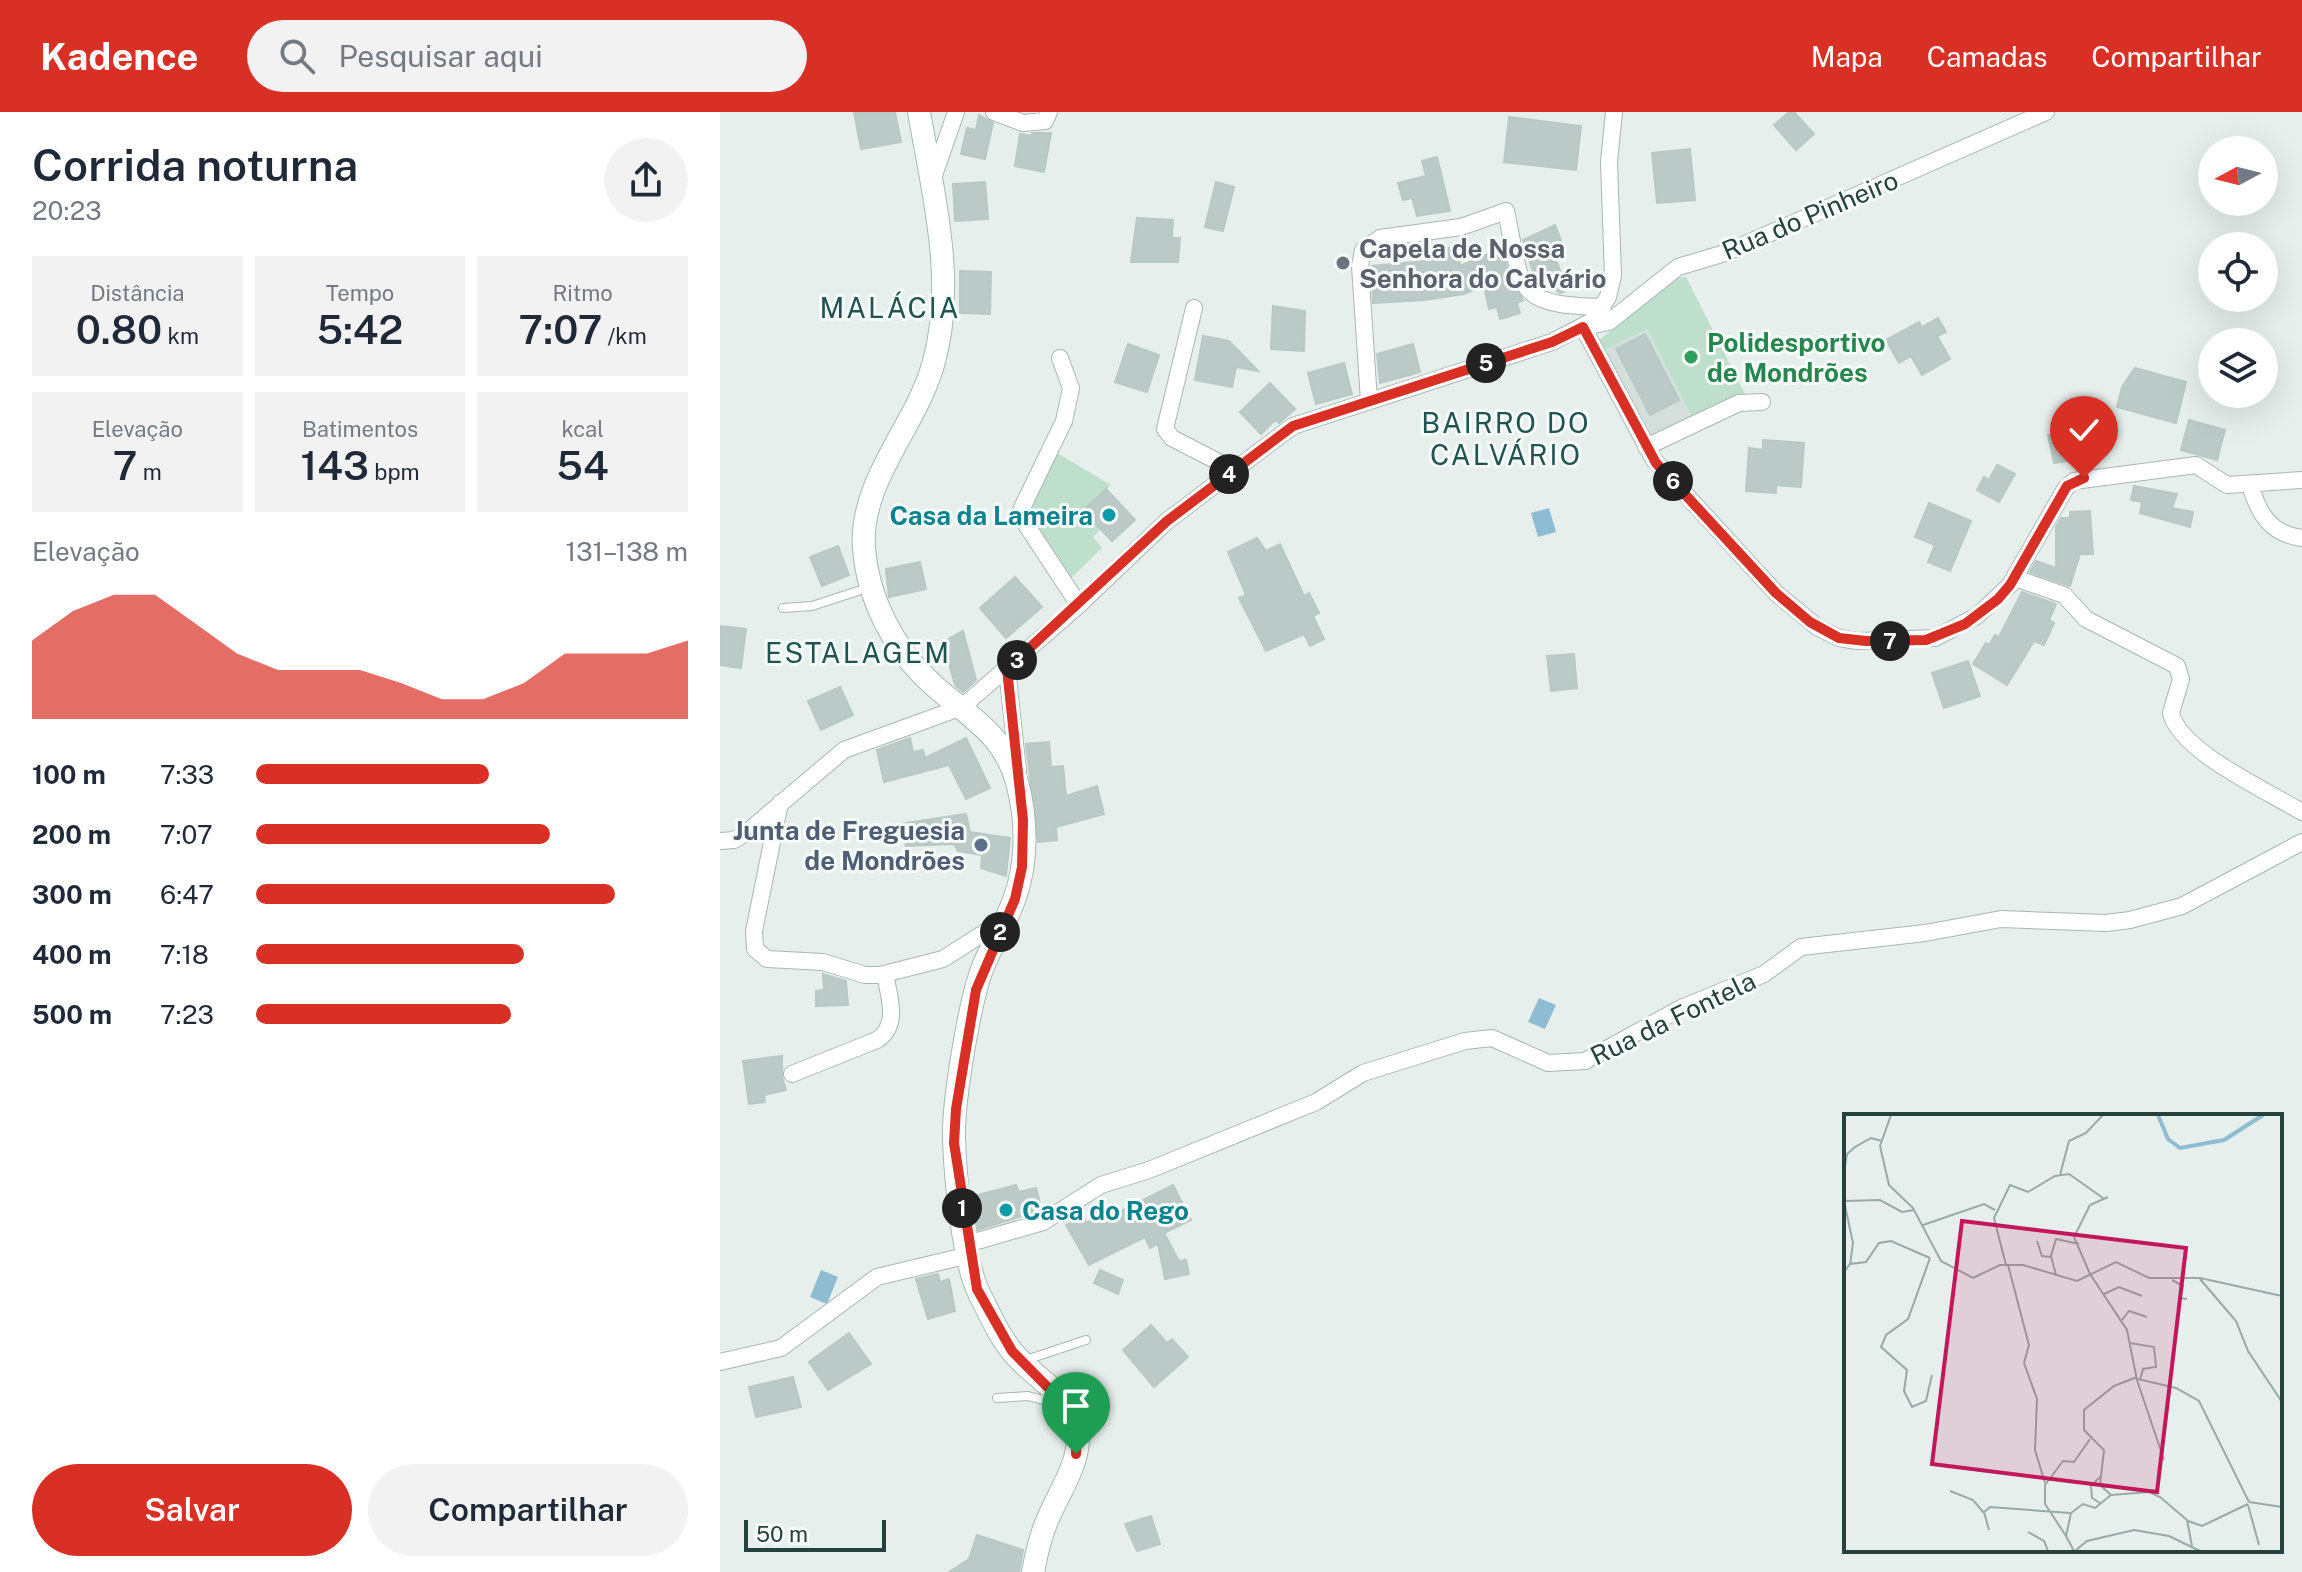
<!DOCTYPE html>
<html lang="pt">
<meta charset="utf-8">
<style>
body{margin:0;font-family:"Public Sans",sans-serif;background:#f2f2f3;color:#1f2937;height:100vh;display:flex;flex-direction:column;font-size:30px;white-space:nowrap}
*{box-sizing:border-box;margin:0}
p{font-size:26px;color:#747a83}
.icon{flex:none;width:44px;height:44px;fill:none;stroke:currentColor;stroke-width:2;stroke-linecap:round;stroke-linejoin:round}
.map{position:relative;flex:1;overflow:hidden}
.details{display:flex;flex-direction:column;background:#fff;width:720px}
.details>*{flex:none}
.needle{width:52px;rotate:263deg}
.fabs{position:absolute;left:1478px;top:24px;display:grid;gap:16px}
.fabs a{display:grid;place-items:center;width:80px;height:80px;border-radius:50%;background:#fff;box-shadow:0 8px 32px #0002;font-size:40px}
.scale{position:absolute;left:24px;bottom:20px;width:142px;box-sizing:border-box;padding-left:8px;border:4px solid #24413e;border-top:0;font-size:22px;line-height:28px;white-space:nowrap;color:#24413e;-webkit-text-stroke:6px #f6fbf9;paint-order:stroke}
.pin{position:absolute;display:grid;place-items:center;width:68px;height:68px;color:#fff;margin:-82px -34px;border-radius:50% 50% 50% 0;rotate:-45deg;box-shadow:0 0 8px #0007}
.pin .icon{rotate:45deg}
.km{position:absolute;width:40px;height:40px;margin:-20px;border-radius:50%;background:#222;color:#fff;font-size:22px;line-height:40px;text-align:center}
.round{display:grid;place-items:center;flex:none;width:84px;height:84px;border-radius:42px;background:#f2f2f3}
.head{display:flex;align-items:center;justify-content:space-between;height:136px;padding:0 32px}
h1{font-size:44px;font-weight:600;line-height:60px}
.metrics{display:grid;grid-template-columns:repeat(3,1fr);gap:12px;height:136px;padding:8px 32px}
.metrics div{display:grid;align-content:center;border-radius:0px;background:#f2f2f3;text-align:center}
.metrics b{font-size:40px;font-weight:600}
.metrics small{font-size:22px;font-weight:400}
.metrics p{font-size:22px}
.chart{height:224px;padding:16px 32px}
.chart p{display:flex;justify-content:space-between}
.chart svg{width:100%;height:144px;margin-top:8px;fill:#d93025;opacity:.7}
.cta{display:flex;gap:16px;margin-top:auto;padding:16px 32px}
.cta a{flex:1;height:92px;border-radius:48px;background:#d93025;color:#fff;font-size:32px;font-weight:600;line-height:92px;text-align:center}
.cta a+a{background:#f2f2f3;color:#1f2937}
ul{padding:0 32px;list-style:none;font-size:26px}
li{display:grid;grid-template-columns:128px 96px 1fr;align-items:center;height:60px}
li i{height:20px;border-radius:10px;background:#d93025}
header{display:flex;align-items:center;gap:48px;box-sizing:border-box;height:112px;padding:0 40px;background:#d93025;color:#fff}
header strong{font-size:38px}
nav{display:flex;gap:44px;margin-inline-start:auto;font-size:28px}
.search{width:560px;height:72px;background:#f2f2f3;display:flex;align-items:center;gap:20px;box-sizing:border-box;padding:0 28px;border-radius:44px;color:#747a83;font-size:30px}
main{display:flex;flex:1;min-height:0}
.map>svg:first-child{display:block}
.built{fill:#d4dfdb}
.green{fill:#bfdfcd}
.water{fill:#8ebdd3}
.building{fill:#bbcac6;stroke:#b8c9c4;stroke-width:2}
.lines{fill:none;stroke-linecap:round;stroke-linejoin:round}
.service-casing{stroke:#a8b7b4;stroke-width:10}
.minor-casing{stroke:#a8b7b4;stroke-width:18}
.secondary-casing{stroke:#a4bab6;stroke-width:24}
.service{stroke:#fff;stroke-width:8}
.minor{stroke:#fff;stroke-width:16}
.secondary{stroke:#fff;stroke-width:22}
.route-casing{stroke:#fff;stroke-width:16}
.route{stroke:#d93025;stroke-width:10}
.worship-dot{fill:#6b7280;stroke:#f6fbf9;stroke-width:3}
.leisure-dot{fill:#2e9e5b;stroke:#f6fbf9;stroke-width:3}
.culture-dot{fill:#0f9aa8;stroke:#f6fbf9;stroke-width:3}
.service-dot{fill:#5c6f8a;stroke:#f6fbf9;stroke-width:3}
.labels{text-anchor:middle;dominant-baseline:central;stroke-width:6;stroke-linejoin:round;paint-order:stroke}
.street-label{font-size:26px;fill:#24413e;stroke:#f6fbf9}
.worship-label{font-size:26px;font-weight:bold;fill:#5b616d;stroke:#f6fbf9;text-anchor:start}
.leisure-label{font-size:26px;font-weight:bold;fill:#27864d;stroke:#f6fbf9;text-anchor:start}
.culture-label{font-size:26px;font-weight:bold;fill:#0d838f;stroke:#f6fbf9;text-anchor:end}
.service-label{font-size:26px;font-weight:bold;fill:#4e5e75;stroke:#f6fbf9;text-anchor:end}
.neighbourhood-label{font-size:28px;letter-spacing:2px;fill:#1f5450;stroke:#f6fbf9}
.inset-river{fill:none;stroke:#8ebdd3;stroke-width:4}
.inset-road{fill:none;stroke:#98a9a6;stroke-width:2}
.view{fill:#c2185b;fill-opacity:0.15;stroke:#c2185b;stroke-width:4}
.inset-edge{fill:none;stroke:#24413e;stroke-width:4}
</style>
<header>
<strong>Kadence</strong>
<div class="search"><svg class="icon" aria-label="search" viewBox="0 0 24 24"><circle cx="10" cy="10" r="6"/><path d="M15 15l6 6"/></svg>Pesquisar aqui</div>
<nav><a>Mapa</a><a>Camadas</a><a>Compartilhar</a></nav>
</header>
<main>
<section class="details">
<div class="head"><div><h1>Corrida noturna</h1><p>20:23</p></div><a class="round"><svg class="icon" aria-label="share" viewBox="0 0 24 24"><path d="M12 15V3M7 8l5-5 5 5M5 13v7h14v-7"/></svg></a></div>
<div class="metrics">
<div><p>Distância</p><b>0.80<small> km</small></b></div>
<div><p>Tempo</p><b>5:42</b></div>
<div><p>Ritmo</p><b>7:07<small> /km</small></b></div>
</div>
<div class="metrics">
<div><p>Elevação</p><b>7<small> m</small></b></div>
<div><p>Batimentos</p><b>143<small> bpm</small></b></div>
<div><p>kcal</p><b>54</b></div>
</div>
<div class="chart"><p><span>Elevação</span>131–138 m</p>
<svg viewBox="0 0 160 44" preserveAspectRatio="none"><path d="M0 44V20L10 11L20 6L30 6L40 15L50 24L60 29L70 29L80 29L90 33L100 38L110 38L120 33L130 24L140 24L150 24L160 20V44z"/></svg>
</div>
<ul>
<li><b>100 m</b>7:33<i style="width:54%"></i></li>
<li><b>200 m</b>7:07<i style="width:68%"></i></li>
<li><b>300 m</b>6:47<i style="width:83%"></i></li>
<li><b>400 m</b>7:18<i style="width:62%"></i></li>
<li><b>500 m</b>7:23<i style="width:59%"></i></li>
</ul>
<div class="cta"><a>Salvar</a><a>Compartilhar</a></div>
</section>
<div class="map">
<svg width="1582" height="1460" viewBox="0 0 1582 1460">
<rect width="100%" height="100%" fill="#e6efec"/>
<polygon class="built" points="917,197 973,307 928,328 875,231"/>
<g class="green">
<polygon points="966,165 1025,282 973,307 927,217 882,239 877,231 955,166"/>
<polygon points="337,341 391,373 364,399 381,417 373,425 382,436 350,467 304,405"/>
</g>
<g class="water">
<polygon points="829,396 836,420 818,425 811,401"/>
<polygon points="819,886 836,893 825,917 808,910"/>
<polygon points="101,1158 118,1165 107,1192 90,1185"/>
</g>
<g class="building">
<polygon points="134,0 175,0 181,30 141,37"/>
<polygon points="1069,0 1074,0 1094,22 1076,38 1054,13"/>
<polygon points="259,3 273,11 265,47 241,42 247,16 256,18"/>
<polygon points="789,5 861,14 856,58 784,50"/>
<polygon points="312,21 331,21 324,60 295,54 300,22 312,24"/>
<polygon points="970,37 975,88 937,91 932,41"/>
<polygon points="717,45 730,99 697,104 692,86 683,88 678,71 706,64 702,49"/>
<polygon points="265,70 268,107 235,109 233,72"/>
<polygon points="496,70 514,75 503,119 485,115"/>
<polygon points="417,106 453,108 452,126 460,126 458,150 411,150"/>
<polygon points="835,113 842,131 835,134 838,141 834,143 846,173 846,178 841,181 816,169 803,128"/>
<polygon points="738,135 740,154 782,136 790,167 803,188 797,191 800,201 780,207 777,195 769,197 764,174 744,182 705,188 653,191 652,154 705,149 704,138"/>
<polygon points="240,159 271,160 270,202 240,201"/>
<polygon points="553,194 585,199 584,239 551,237"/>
<polygon points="1218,206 1226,220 1217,224 1230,247 1202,263 1191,244 1179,251 1166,228 1199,210 1202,215"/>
<polygon points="925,222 959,288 930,303 896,237"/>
<polygon points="483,224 509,229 538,259 516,255 512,275 475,268"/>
<polygon points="408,232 439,243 427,280 395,270"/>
<polygon points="693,232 700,260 660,271 657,242"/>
<polygon points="624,251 632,282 596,292 588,261"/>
<polygon points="1415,256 1466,270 1456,311 1397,295 1402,275"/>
<polygon points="550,271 575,297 559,311 555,308 541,322 520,300"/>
<polygon points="1469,308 1505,318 1497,348 1461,338"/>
<polygon points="1359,309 1365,346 1334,351 1328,323 1336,321 1334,313"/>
<polygon points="1043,328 1084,331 1081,375 1056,373 1056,381 1026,379 1029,336 1043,338"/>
<polygon points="1277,353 1295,362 1279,390 1257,378 1264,365 1269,368"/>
<polygon points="1414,374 1457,382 1452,396 1473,400 1470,415 1420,401 1422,390 1411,388"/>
<polygon points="386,377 415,408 392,429 363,399"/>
<polygon points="1209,391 1251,409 1230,459 1208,450 1215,433 1195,425"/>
<polygon points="1370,399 1373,442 1360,442 1350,474 1310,460 1316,449 1336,456 1336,415 1341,406 1350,406 1350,400"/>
<polygon points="537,426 546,439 560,432 584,484 589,481 599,501 593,504 604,527 590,534 584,522 546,539 519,486 526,483 508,440"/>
<polygon points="118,434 129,463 102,474 90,445"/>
<polygon points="200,450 206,477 169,485 166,457"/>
<polygon points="295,465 322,495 286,526 260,496"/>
<polygon points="1302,480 1336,492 1329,508 1334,511 1324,533 1314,529 1287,573 1253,552 1266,531 1269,533 1275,523 1279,525"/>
<polygon points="0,514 26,517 21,556 0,553"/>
<polygon points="243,519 256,568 243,580 235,573 223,530"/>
<polygon points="854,542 857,576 831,579 827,544"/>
<polygon points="1248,549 1260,584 1224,596 1212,561"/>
<polygon points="120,575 133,603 101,618 88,589"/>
<polygon points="190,626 193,640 203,638 205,646 246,626 270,676 246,687 229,653 164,670 157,638"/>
<polygon points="329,630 331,655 343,654 346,684 377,674 384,702 336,715 337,728 318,730 306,632"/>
<polygon points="246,702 250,720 290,726 286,764 261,756 262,743 238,739 234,732 186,734 185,727 180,727 179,712"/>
<polygon points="103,862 126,869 128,893 96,894 96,879 104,878"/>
<polygon points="62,944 62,965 66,978 44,983 45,990 29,992 23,949"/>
<polygon points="296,1073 299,1080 316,1076 322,1098 257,1118 253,1092 260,1091 258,1083"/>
<polygon points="453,1073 471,1108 444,1121 459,1149 466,1148 469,1162 445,1167 438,1132 430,1136 425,1125 369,1153 346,1113 363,1105 366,1111 383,1102 385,1107"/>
<polygon points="380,1158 403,1168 398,1182 374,1171"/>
<polygon points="218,1162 220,1170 229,1167 235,1199 208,1207 196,1167"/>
<polygon points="431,1213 447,1231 452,1227 468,1245 434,1275 403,1238"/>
<polygon points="129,1221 151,1252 108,1278 89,1250"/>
<polygon points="73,1265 81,1295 36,1305 29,1275"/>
<polygon points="431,1404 440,1432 417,1439 405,1412"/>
<polygon points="257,1423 303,1438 299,1460 229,1460 249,1447"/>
</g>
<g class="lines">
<defs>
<g id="service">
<polyline points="63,496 92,494 150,475"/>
<polyline points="303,1249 366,1228"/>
<polyline points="277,1286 308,1284 335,1291"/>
</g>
<g id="minor">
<polyline points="274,0 303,11 325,9 329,0"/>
<polyline points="213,66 236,0"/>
<polyline points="474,196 445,317 452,326 514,358"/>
<polyline points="863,215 934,348 1056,481 1097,515 1119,526 1137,529 1215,526 1257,504 1290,473 1345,377 1354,369 1476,353 1507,373 1582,368"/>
<polyline points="864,215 889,210 958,155 1005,141 1326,0"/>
<polyline points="340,246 351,276 344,309 299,402 359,493"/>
<path d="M 649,289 L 640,154 L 643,138 L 660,126 L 741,115 L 786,99 C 803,179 793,193 883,195"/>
<polyline points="926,335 1019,291 1042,290"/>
<path d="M 1530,372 C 1538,401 1550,422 1582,426"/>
<path d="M 1295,466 L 1344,483 L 1366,507 L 1457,554 L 1461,567 L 1451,601 C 1459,639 1549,680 1582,700"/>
<polyline points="287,557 298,659"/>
<polyline points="60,691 34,819 35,837 47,847 103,850 145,863 160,863 223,847 284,808"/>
<polyline points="0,729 14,728 26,721 124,638 242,595 359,493 447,409 573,314 832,230 872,209 888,185 893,164 889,50 894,0"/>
<path d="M 72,962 L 157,928 C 180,913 169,885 165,862"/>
<polyline points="247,1132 323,1110 381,1073 429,1058 596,990 643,961 745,929 772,926 828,951 865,949 961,896 1044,862 1081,835 1205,821 1281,807 1386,811 1410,808 1462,794 1582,730"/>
<polyline points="0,1250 61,1236 157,1165 249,1143"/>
</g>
<path id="secondary" d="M 199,0 C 213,81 237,171 213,253 C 195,316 139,369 144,437 C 148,486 173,536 210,570 C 245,603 283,619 297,670 C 307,707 308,751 294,788 C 285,813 270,835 261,860 C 249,895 233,989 234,1026 C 235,1063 243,1151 260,1183 C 270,1203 281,1228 296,1244 C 318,1269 357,1287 358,1324 C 359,1355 335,1386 325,1414 C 319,1429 316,1444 313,1460"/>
</defs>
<use href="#service" class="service-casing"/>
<use href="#minor" class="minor-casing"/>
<use href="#secondary" class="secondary-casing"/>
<use href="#service" class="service"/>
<use href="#minor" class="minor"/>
<use href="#secondary" class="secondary"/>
</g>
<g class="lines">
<defs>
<polyline id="route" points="356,1342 357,1317 350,1298 292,1239 257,1177 234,1031 236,997 256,878 295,787 302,755 303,708 287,557 447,409 573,314 832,230 863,215 936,351 1056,481 1090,510 1119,526 1146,529 1206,528 1245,512 1278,487 1290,473 1347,374 1364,366"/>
</defs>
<use href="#route" class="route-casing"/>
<use href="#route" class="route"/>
</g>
<circle class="worship-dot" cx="623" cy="151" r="8"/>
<circle class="leisure-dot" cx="971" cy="245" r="8"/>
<g class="culture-dot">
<circle cx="389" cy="403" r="8"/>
<circle cx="286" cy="1098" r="8"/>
</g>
<circle class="service-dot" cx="261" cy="733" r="8"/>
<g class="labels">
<g class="street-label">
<text transform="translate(1090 103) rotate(-23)">Rua do Pinheiro</text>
<text transform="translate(953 906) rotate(-26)">Rua da Fontela</text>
</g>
<g class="worship-label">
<text x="639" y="136">Capela de Nossa<tspan x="639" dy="30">Senhora do Calvário</tspan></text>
</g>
<g class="leisure-label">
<text x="987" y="230">Polidesportivo<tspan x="987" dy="30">de Mondrões</tspan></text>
</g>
<g class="culture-label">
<text x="373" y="403">Casa da Lameira</text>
<text x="302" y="1098" text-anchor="start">Casa do Rego</text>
</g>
<g class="service-label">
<text x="245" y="718">Junta de Freguesia<tspan x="245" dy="30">de Mondrões</tspan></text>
</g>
<g class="neighbourhood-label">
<text x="170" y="195">MALÁCIA</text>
<text x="786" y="310">BAIRRO DO<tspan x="786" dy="32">CALVÁRIO</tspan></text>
<text x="138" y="540">ESTALAGEM</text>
</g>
</g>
<g transform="translate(1124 1002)">
<rect width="438" height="438" fill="#e6efec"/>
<path class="inset-river" d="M 314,1 L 324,25 L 336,34 L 380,26 L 419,1"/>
<path class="inset-road" d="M 47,1 L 36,32 L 45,71 L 69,94 L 97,147 L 129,164 L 156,151 L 179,151 L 233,167 L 272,148 L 305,164 L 356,164 L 438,182M 0,58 L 3,40 L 11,33 L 27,24 L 38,27M 216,61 L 225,27 L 242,19 L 259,1M 264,83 L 246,91 L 230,123 L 246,160 L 283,216 L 293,266 L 320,346M 0,87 L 36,86 L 58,98 L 70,96M 0,87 L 9,129 L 6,151M 79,111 L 140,90 L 151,96M 193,127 L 198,142 L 207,143M 86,144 L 64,205 L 42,221 L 37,233 L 63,256 L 60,277 L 68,293 L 82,287 L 88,261M 162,151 L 150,104 L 166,71 L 184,78 L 211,62 L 225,60 L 259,84M 164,151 L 185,231 L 180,249 L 193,285 L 191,336 L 201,369M 0,158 L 6,150 L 22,148 L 35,129 L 47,127 L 86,144M 212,161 L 207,142 L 212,125 L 235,130M 356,165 L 392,207 L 404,237 L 438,288M 328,166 L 339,172 L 335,184 L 343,185M 260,180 L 275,173 L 298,182M 278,206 L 285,197 L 303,203M 286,229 L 310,233 L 312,253 L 299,255 L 296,266M 294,265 L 332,274 L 355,287 L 405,388M 106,377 L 129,386 L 140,399M 267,381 L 305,378 L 316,383 L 343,406 L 348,432M 405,388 L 438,393M 256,389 L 248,384 L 247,372 L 256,363M 404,391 L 415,431M 344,407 L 358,412 L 404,390M 145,416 L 140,398 L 146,393 L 226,399M 184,418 L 200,427 L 204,437M 222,422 L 201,390 L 201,371 L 219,347 L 230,348 L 246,325M 230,437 L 222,422 L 227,399 L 239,390 L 251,394 L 267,381 L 256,371 L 260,336 L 240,316 L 240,296 L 270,272 L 293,263M 231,437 L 243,427 L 290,416 L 325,422 L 356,437"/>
<path class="view" d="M 118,107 L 342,134 L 313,378 L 88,350 Z"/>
<rect width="438" height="438" class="inset-edge"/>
</g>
</svg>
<div class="fabs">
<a><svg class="needle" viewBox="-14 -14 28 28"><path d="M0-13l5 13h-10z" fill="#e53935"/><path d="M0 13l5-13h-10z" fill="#747a83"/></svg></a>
<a><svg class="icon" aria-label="locate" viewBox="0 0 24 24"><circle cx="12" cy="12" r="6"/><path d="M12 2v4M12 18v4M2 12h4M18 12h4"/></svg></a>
<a><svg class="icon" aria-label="layers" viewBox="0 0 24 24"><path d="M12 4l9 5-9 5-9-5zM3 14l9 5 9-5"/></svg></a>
</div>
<div class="scale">50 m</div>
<div class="pin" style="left:356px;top:1342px;background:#1e9e55"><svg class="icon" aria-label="arrive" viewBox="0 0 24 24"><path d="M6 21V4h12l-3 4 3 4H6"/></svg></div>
<div class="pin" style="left:1364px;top:366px;background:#d93025"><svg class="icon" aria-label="check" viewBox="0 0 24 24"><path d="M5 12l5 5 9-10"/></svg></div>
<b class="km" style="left:242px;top:1096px">1</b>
<b class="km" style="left:280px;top:820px">2</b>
<b class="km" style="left:297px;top:548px">3</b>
<b class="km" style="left:509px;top:362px">4</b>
<b class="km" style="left:766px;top:251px">5</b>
<b class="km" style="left:953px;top:369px">6</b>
<b class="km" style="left:1170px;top:529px">7</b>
</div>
</main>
